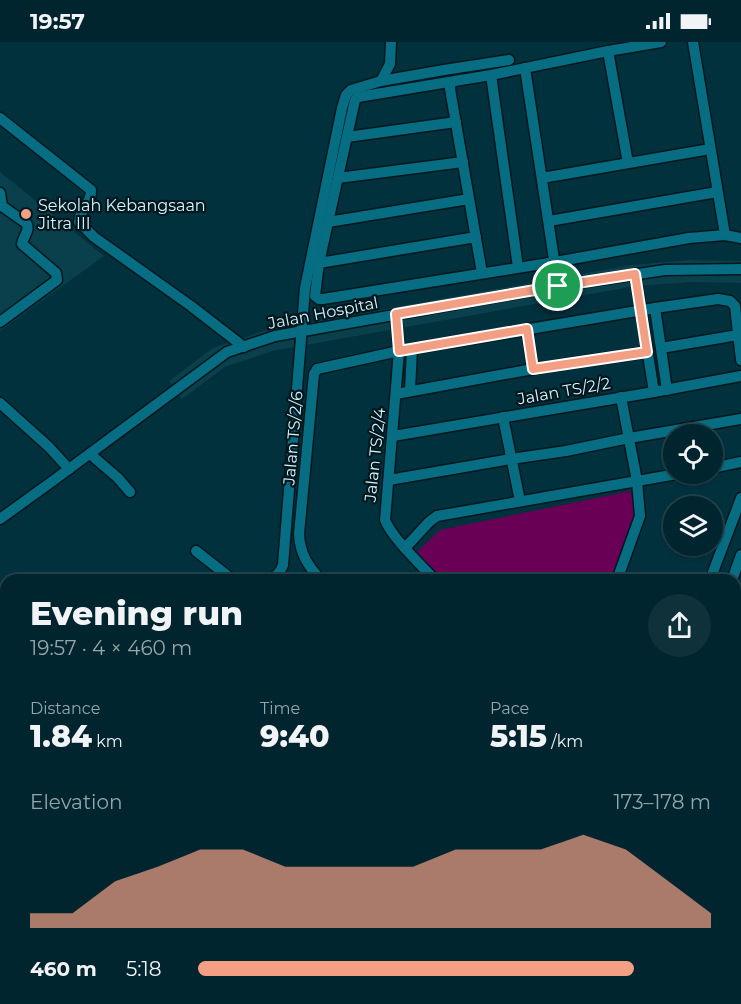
<!DOCTYPE html>
<meta charset="utf-8">
<style>
body{margin:0;font-family:Montserrat,sans-serif;background:#0e313a;color:#f1f3f6;height:100vh;display:flex;flex-direction:column;font-size:22px;white-space:nowrap}
*{box-sizing:border-box;margin:0}
p{font-size:20px;color:#95a5aa}
.icon{flex:none;width:33px;height:33px;fill:none;stroke:currentColor;stroke-width:2;stroke-linecap:round;stroke-linejoin:round}
.map{position:relative;flex:1;overflow:hidden}
.panel{position:absolute;left:0px;top:532px;width:741px;height:430px;display:flex;flex-direction:column;background:#00252e;border-radius:18px 18px 0 0;box-shadow:0 2px 4px #0004,0 0 0 2px #22424a}
.panel>*{flex:none}
.fabs{position:absolute;left:663px;top:382px;display:grid;gap:12px}
.fabs a{display:grid;place-items:center;width:60px;height:60px;border-radius:50%;background:#00252e;box-shadow:0 2px 4px #0004,0 0 0 2px #22424a;font-size:30px}
.pin{position:absolute;display:grid;place-items:center;width:51px;height:51px;color:#fff;margin:-26px;border:3px solid #fff;border-radius:50%;box-shadow:0 2px 6px #0007}
.round{display:grid;place-items:center;flex:none;width:63px;height:63px;border-radius:32px;background:#0e313a}
.headline{display:flex;align-items:center;justify-content:space-between;height:102px;padding:0 30px}
h1{font-size:33px;font-weight:800;line-height:45px}
.metrics{display:grid;grid-template-columns:repeat(3,1fr);gap:9px;height:102px;padding:6px 30px}
.metrics div{display:grid;align-content:center}
.metrics b{font-size:30px;font-weight:800}
.metrics small{font-size:16px;font-weight:400}
.metrics p{font-size:16px}
.chart{height:168px;padding:12px 30px}
.chart p{display:flex;justify-content:space-between}
.chart svg{width:100%;height:108px;margin-top:6px;fill:#f39f84;opacity:.7}
ul{padding:0 30px;list-style:none;font-size:20px}
li{display:grid;grid-template-columns:96px 72px 1fr;align-items:center;height:45px}
li i{height:15px;border-radius:8px;background:#f39f84}
.status{display:flex;justify-content:space-between;align-items:center;height:42px;padding:0 30px;background:#00252e;direction:ltr}
.status svg{height:16px;fill:currentColor}
.map>svg:first-child{display:block}
.built{fill:#09404c}
.green{fill:#690056}
.lines{fill:none;stroke-linecap:round;stroke-linejoin:round}
.minor-casing{stroke:#00171e;stroke-width:13}
.minor{stroke:#066d82;stroke-width:10}
.route-casing{stroke:#fff;stroke-width:12}
.route{stroke:#f39f84;stroke-width:8}
.poi-dot{fill:#f39f84;stroke:#00171e;stroke-width:2}
.labels{text-anchor:middle;dominant-baseline:central;stroke-width:4.5;stroke-linejoin:round;paint-order:stroke}
.poi-label{font-size:16px;fill:#d5f4fe;stroke:#00171e;text-anchor:start}
.street-label{font-size:16px;fill:#d5f4fe;stroke:#00171e}
</style>
<div class="status"><b>19:57</b><svg viewBox="0 0 49 12"><path d="M0 12V9h3v3zM5 12V6h3v6zM10 12V3h3v9zM15 12V0h3v12zM26 1h20v11H26zM47 4h2v5h-2z"/></svg></div>
<div class="map">
<svg width="741" height="962" viewBox="0 0 741 962">
<rect width="100%" height="100%" fill="#00313d"/>
<g class="built">
<polygon points="0,130 104,214 0,289"/>
<polygon points="690,218 741,219 741,241 691,240 636,244 272,309 225,325 182,357 169,339 213,306 267,288 632,223"/>
</g>
<polygon class="green" points="631,449 636,479 612,538 443,538 417,510 440,488"/>
<g class="lines">
<defs>
<g id="minor">
<polyline points="661,0 608,9 491,33 358,55 355,58 319,221 315,254 319,257 323,257 555,220 689,196 725,193 741,196"/>
<polyline points="693,0 725,193"/>
<polyline points="608,9 628,121"/>
<polyline points="525,26 558,244"/>
<polyline points="491,33 518,225"/>
<polyline points="381,39 390,22 391,0"/>
<polyline points="451,40 450,47 482,231"/>
<path d="M 0,76 L 91,148 C 92,161 79,168 79,180 L 94,195 L 191,264 L 244,305"/>
<polyline points="347,95 456,80"/>
<polyline points="338,136 463,120"/>
<polyline points="542,136 710,107"/>
<path d="M 0,151 L 2,164 L 26,181 C 31,188 23,194 22,202 L 56,231 L 57,238 L 0,280"/>
<polyline points="549,179 717,150"/>
<polyline points="328,180 469,157"/>
<polyline points="319,221 476,195"/>
<polyline points="635,232 654,350"/>
<polyline points="655,266 667,348"/>
<path d="M 396,272 L 399,309 L 385,478 C 392,496 421,523 435,538"/>
<polyline points="527,287 533,327"/>
<polyline points="661,306 738,293"/>
<polyline points="410,348 412,307"/>
<polyline points="396,352 533,327 647,310"/>
<polyline points="0,361 49,405 69,427"/>
<polyline points="503,375 520,459"/>
<polyline points="393,394 654,350 741,334"/>
<polyline points="90,412 118,436 130,450"/>
<polyline points="712,426 741,420"/>
<polyline points="389,438 511,417 566,409 629,396 741,377"/>
<polyline points="0,477 54,438 227,310 275,294 558,244 665,228 741,227"/>
<polyline points="405,506 429,480 437,474 677,432"/>
<polyline points="196,509 233,538"/>
<path d="M 268,538 C 276,536 280,531 283,523 L 305,246 L 342,66 L 346,53 L 351,48 L 381,39 L 444,28 L 509,18"/>
<path d="M 321,538 C 308,524 300,512 299,492 L 314,332 L 317,327 L 399,309 L 655,266 L 718,257 L 730,259 L 735,264 L 741,318"/>
<polyline points="617,538 640,474 637,439 621,355"/>
<polyline points="710,538 741,456"/>
<polyline points="732,538 741,513"/>
<polyline points="735,595 741,579"/>
<polyline points="0,740 6,745"/>
<polyline points="735,830 737,830 739,834 739,841 741,843"/>
<polyline points="0,838 6,827"/>
<polyline points="0,884 6,883"/>
<polyline points="54,957 55,962"/>
<polyline points="352,957 358,962"/>
<polyline points="415,957 422,962"/>
<polyline points="482,957 488,962"/>
<polyline points="670,957 671,962"/>
<polyline points="386,962 390,957"/>
<polyline points="528,962 531,957"/>
<polyline points="736,962 741,953"/>
</g>
</defs>
<use href="#minor" class="minor-casing"/>
<use href="#minor" class="minor"/>
</g>
<g class="lines">
<defs>
<polygon id="route" points="635,232 647,310 533,327 527,287 399,309 396,272 558,244"/>
</defs>
<use href="#route" class="route-casing"/>
<use href="#route" class="route"/>
</g>
<circle class="poi-dot" cx="26" cy="172" r="6"/>
<g class="labels">
<g class="poi-label">
<text x="38" y="163">Sekolah Kebangsaan<tspan x="38" dy="18">Jitra III</tspan></text>
</g>
<g class="street-label">
<text transform="translate(323 271) rotate(-11)">Jalan Hospital</text>
<text transform="translate(564 349) rotate(-10)">Jalan TS/2/2</text>
<text transform="translate(293 396) rotate(-85)">Jalan TS/2/6</text>
<text transform="translate(375 413) rotate(-84)">Jalan TS/2/4</text>
</g>
</g>
</svg>
<div class="fabs">
<a><svg class="icon" aria-label="locate" viewBox="0 0 24 24"><circle cx="12" cy="12" r="6"/><path d="M12 2v4M12 18v4M2 12h4M18 12h4"/></svg></a>
<a><svg class="icon" aria-label="layers" viewBox="0 0 24 24"><path d="M12 4l9 5-9 5-9-5zM3 14l9 5 9-5"/></svg></a>
</div>
<div class="pin" style="left:558px;top:244px;background:#1e9e55"><svg class="icon" aria-label="arrive" viewBox="0 0 24 24"><path d="M6 21V4h12l-3 4 3 4H6"/></svg></div>
<section class="panel">
<div class="headline"><div><h1>Evening run</h1><p>19:57 · 4 × 460 m</p></div><a class="round"><svg class="icon" aria-label="share" viewBox="0 0 24 24"><path d="M12 15V3M7 8l5-5 5 5M5 13v7h14v-7"/></svg></a></div>
<div class="metrics">
<div><p>Distance</p><b>1.84<small> km</small></b></div>
<div><p>Time</p><b>9:40</b></div>
<div><p>Pace</p><b>5:15<small> /km</small></b></div>
</div>
<div class="chart"><p><span>Elevation</span>173–178 m</p>
<svg viewBox="0 0 160 44" preserveAspectRatio="none"><path d="M0 44V38L10 38L20 25L30 19L40 12L50 12L60 19L70 19L80 19L90 19L100 12L110 12L120 12L130 6L140 12L150 25L160 38V44z"/></svg>
</div>
<ul>
<li><b>460 m</b>5:18<i style="width:85%"></i></li>
</ul>
</section>
</div>
